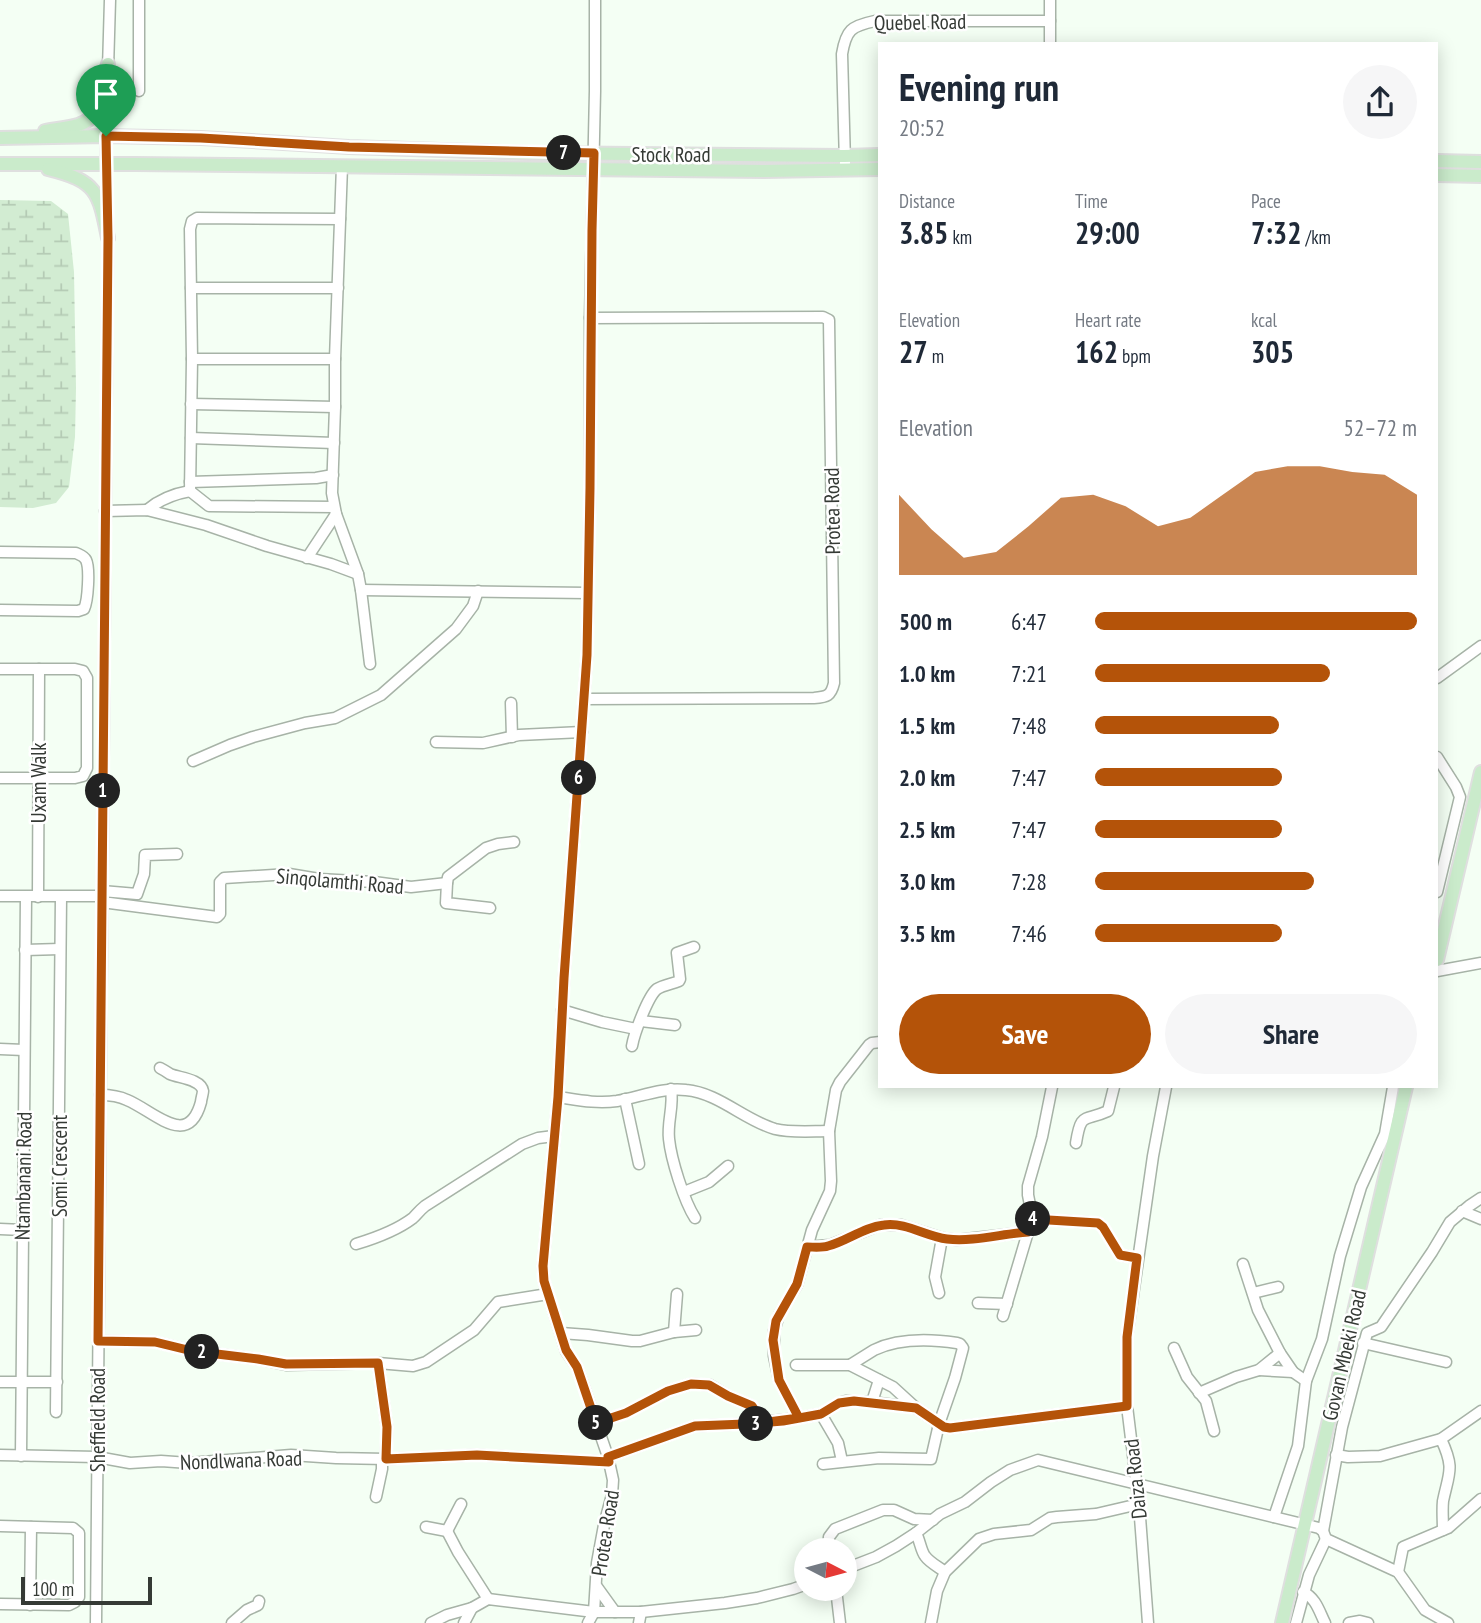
<!DOCTYPE html>
<meta charset="utf-8">
<style>
body{margin:0;font-family:"PT Sans Narrow",sans-serif;background:#f6f6f7;color:#1f2937;height:100vh;display:flex;flex-direction:column;font-size:26px;white-space:nowrap}
*{box-sizing:border-box;margin:0}
p{font-size:23px;color:#747a83}
.icon{flex:none;width:38px;height:38px;fill:none;stroke:currentColor;stroke-width:2;stroke-linecap:round;stroke-linejoin:round}
.map{position:relative;flex:1;overflow:hidden}
.sheet{position:absolute;left:878px;top:42px;width:560px;height:1046px;display:flex;flex-direction:column;background:#fff;border-radius:0px;box-shadow:0 4px 18px #0003}
.sheet>*{flex:none}
.needle{width:46px;rotate:96deg}
.tools{position:absolute;left:794px;top:1538px;display:grid;gap:14px}
.tools a{display:grid;place-items:center;width:63px;height:63px;border-radius:50%;background:#fff;box-shadow:0 4px 18px #0003;font-size:35px}
.scale{position:absolute;left:21px;bottom:18px;width:131px;box-sizing:border-box;padding-left:7px;border:4px solid #353a35;border-top:0;font-size:19px;line-height:24px;white-space:nowrap;color:#353a35;-webkit-text-stroke:5px #fff;paint-order:stroke}
.pin{position:absolute;display:grid;place-items:center;width:60px;height:60px;color:#fff;margin:-72px -30px;border-radius:50% 50% 50% 0;rotate:-45deg;box-shadow:0 0 7px #0007}
.pin .icon{rotate:45deg}
.km{position:absolute;width:35px;height:35px;margin:-18px;border-radius:50%;background:#222;color:#fff;font-size:19px;line-height:35px;text-align:center}
.round{display:grid;place-items:center;flex:none;width:74px;height:74px;border-radius:37px;background:#f6f6f7}
.headline{display:flex;align-items:center;justify-content:space-between;height:119px;padding:0 21px}
h1{font-size:38px;font-weight:800;line-height:52px}
.figures{display:grid;grid-template-columns:repeat(3,1fr);gap:10px;height:119px;padding:7px 21px}
.figures div{display:grid;align-content:center}
.figures b{font-size:30px;font-weight:800}
.figures small{font-size:19px;font-weight:400}
.figures p{font-size:19px}
.chart{height:196px;padding:14px 21px}
.chart p{display:flex;justify-content:space-between}
.chart svg{width:100%;height:126px;margin-top:7px;fill:#b45309;opacity:.7}
.button{display:flex;gap:14px;margin-top:auto;padding:14px 21px}
.button a{flex:1;height:80px;border-radius:42px;background:#b45309;color:#fff;font-size:28px;font-weight:800;line-height:80px;text-align:center}
.button a+a{background:#f6f6f7;color:#1f2937}
ul{padding:0 21px;list-style:none;font-size:23px}
li{display:grid;grid-template-columns:112px 84px 1fr;align-items:center;height:52px}
li i{height:18px;border-radius:9px;background:#b45309}
.map>svg:first-child{display:block}
.wetland{fill:url(#wetland-marsh)}
.lines{fill:none;stroke-linecap:round;stroke-linejoin:round}
.minor-casing{stroke:#a7b3a7;stroke-width:13}
.major-casing{stroke:#dfdfdf;stroke-width:16}
.minor{stroke:#fff;stroke-width:10}
.major{stroke:#caebcb;stroke-width:12}
.route-casing{stroke:#fff;stroke-width:14}
.route{stroke:#b45309;stroke-width:9}
.labels{text-anchor:middle;dominant-baseline:central;stroke-width:5;stroke-linejoin:round;paint-order:stroke}
.street-label{font-size:21px;fill:#353a35;stroke:#fff}
</style>
<div class="map">
<svg width="1481" height="1623" viewBox="0 0 1481 1623">
<defs>
<pattern id="wetland-marsh" width="20" height="14" patternUnits="userSpaceOnUse" patternTransform="scale(1.75)"><rect width="20" height="14" fill="#d2ecd2"/><path d="M1 5h8M5 5V1M11 12h8M15 12V8" fill="none" stroke="#b5cbb5"/></pattern>
</defs>
<rect width="100%" height="100%" fill="#f4fff4"/>
<polygon class="wetland" points="0,200 51,201 68,214 74,272 76,388 75,437 69,487 56,503 33,508 0,507"/>
<g class="lines">
<defs>
<g id="minor">
<polyline points="139,0 139,91"/>
<polyline points="1050,0 1050,44"/>
<polyline points="108,69 110,0"/>
<path d="M 845,163 L 842,54 C 846,30 851,26 875,21 L 1050,21"/>
<polyline points="342,166 335,359 335,407 332,493 336,514 358,574 361,590 370,664"/>
<polyline points="191,288 338,288"/>
<polyline points="192,359 335,359"/>
<polyline points="191,404 335,407"/>
<polyline points="191,438 334,443"/>
<polyline points="190,482 316,478 333,475"/>
<polyline points="334,507 209,506 190,491 192,359 190,229 192,221 197,218 340,219"/>
<path d="M 147,510 C 160,499 173,494 190,491"/>
<polyline points="105,511 147,510 206,525 267,546 331,564 358,574"/>
<path d="M 0,552 L 76,553 C 80,555 84,556 86,560 C 90,568 88,601 84,609 L 78,611 L 0,610"/>
<polyline points="307,558 336,514"/>
<polyline points="361,590 588,593"/>
<polyline points="0,669 75,669 83,671 87,678 87,768 83,776 75,778 0,778"/>
<polyline points="1437,678 1481,646"/>
<path d="M 584,699 L 814,698 C 827,697 831,696 834,683 L 829,320 L 823,317 L 590,318"/>
<polyline points="511,703 512,737"/>
<polyline points="436,742 483,743 519,735 582,732"/>
<polyline points="1437,757 1456,787 1460,797 1437,892"/>
<polyline points="193,761 230,745 253,737 305,723 335,718 381,695 456,629 473,606 478,591"/>
<polyline points="102,891 137,894 144,874 145,855 177,854"/>
<polyline points="0,896 102,896"/>
<polyline points="38,897 39,669"/>
<polyline points="102,902 217,917 220,914 220,882 224,878 289,874 319,879 374,882 411,887 447,883"/>
<polyline points="490,908 446,903 447,883 448,877 486,848 498,844 514,842"/>
<polyline points="25,950 60,949"/>
<polyline points="1437,971 1481,963"/>
<polyline points="562,1010 602,1022 636,1029"/>
<polyline points="641,1021 675,1025"/>
<path d="M 632,1046 C 634,1034 648,996 657,989 C 663,985 672,984 679,981 L 680,979 L 677,953 L 694,947"/>
<polyline points="0,1049 24,1050"/>
<path d="M 671,1089 C 674,1106 667,1122 669,1139 C 671,1159 684,1201 695,1218"/>
<path d="M 100,1095 C 109,1095 119,1096 127,1100 C 154,1111 188,1150 201,1102 C 201,1100 203,1093 203,1091 C 201,1079 179,1078 170,1074 C 167,1072 164,1070 160,1068"/>
<path d="M 558,1097 C 578,1100 597,1104 617,1101 C 640,1097 663,1087 686,1090 C 719,1093 744,1120 775,1129 C 791,1133 812,1131 829,1131"/>
<polyline points="625,1099 639,1164"/>
<path d="M 1076,1143 C 1081,1111 1084,1122 1108,1111 L 1114,1087"/>
<polyline points="684,1192 709,1182 728,1166"/>
<polyline points="1462,1211 1481,1219"/>
<polyline points="1032,1219 1098,1223 1103,1227 1120,1255 1137,1258"/>
<polyline points="0,1229 23,1230"/>
<path d="M 356,1244 C 376,1238 396,1231 413,1218 C 417,1214 420,1210 425,1206 L 522,1144 L 538,1138 L 554,1136"/>
<polyline points="807,1247 830,1245 880,1225 901,1225 942,1238 957,1240 1028,1232"/>
<polyline points="1243,1264 1258,1310 1280,1353 1293,1372 1306,1381"/>
<polyline points="939,1293 935,1277 942,1238"/>
<polyline points="1253,1293 1278,1287"/>
<polyline points="978,1303 1007,1304"/>
<polyline points="1003,1316 1031,1222 1032,1215 1028,1195 1028,1186 1042,1137 1052,1087"/>
<polyline points="674,1332 677,1294"/>
<polyline points="561,1333 588,1335 632,1341 640,1341 674,1332 696,1330"/>
<polyline points="98,1341 155,1342 193,1351 258,1359 286,1365 378,1363 413,1366 426,1362 474,1330 498,1302 548,1294"/>
<polyline points="1363,1343 1446,1362"/>
<polyline points="1174,1348 1187,1377 1206,1401 1214,1431"/>
<polyline points="378,1363 387,1427 386,1459"/>
<polyline points="796,1365 850,1365 893,1387 916,1408 944,1427 950,1428 1127,1406"/>
<polyline points="1259,1370 1293,1372"/>
<polyline points="0,1382 57,1382"/>
<polyline points="1199,1393 1236,1377 1259,1370 1280,1353"/>
<polyline points="872,1402 879,1380"/>
<polyline points="56,1412 61,897"/>
<polyline points="821,1414 838,1443 842,1461"/>
<polyline points="799,1418 779,1380 774,1356 774,1331 779,1315 797,1285 812,1230 830,1191 831,1181 829,1131 836,1090 840,1082 869,1045 872,1043 880,1042"/>
<polyline points="596,1423 626,1413 668,1391 691,1384 710,1385 728,1396 752,1406 754,1409 760,1423"/>
<path d="M 1441,1439 C 1455,1469 1449,1472 1443,1501 C 1442,1510 1443,1521 1443,1530"/>
<polyline points="0,1455 97,1457 130,1463 161,1461 189,1463 291,1455 336,1458 386,1459 477,1455 609,1462"/>
<polyline points="1336,1455 1348,1457 1380,1456 1441,1439 1481,1411"/>
<polyline points="21,1456 26,897"/>
<polyline points="608,1457 695,1426 745,1424 799,1418 821,1414 839,1403 846,1401 872,1402 916,1408"/>
<path d="M 823,1464 L 879,1458 L 931,1459 L 939,1424 L 955,1378 L 963,1348 L 960,1344 L 957,1343 C 930,1339 899,1338 874,1350 C 866,1355 858,1360 850,1365"/>
<polyline points="376,1497 382,1469 382,1459"/>
<polyline points="1274,1517 1298,1446 1306,1381 1322,1339 1340,1256 1361,1187 1385,1134 1393,1087"/>
<polyline points="0,1526 73,1528 79,1533 79,1597 75,1602 69,1605 0,1604"/>
<polyline points="426,1527 447,1531"/>
<polyline points="447,1531 458,1552 488,1599"/>
<polyline points="447,1531 461,1504"/>
<polyline points="1323,1531 1342,1427 1367,1333 1381,1327 1432,1252 1450,1222 1469,1206 1481,1198"/>
<path d="M 916,1533 C 920,1541 921,1551 925,1556 C 930,1563 939,1567 945,1572"/>
<polyline points="828,1550 829,1537 835,1529 883,1510 894,1510 914,1519 933,1520"/>
<polyline points="845,1569 876,1557 896,1546 916,1533 940,1514 965,1502 991,1482 1010,1470 1038,1460 1319,1528 1323,1531 1326,1539 1398,1572 1425,1610 1448,1623"/>
<polyline points="1398,1572 1403,1547 1448,1528 1481,1499"/>
<polyline points="597,1587 615,1612"/>
<polyline points="836,1589 840,1623"/>
<path d="M 1303,1592 C 1316,1598 1319,1611 1325,1623"/>
<polyline points="30,1605 31,1527"/>
<polyline points="96,1623 108,238 106,149 107,91"/>
<polyline points="232,1623 247,1610 258,1605 259,1601"/>
<polyline points="431,1623 447,1615 472,1608"/>
<polyline points="464,1623 472,1608 488,1599 594,1612 641,1612 725,1603 757,1598 793,1589 807,1584"/>
<polyline points="588,1623 594,1612 597,1563 604,1525 612,1495 613,1480 608,1457 583,1384 577,1367 566,1351 544,1281 543,1266 558,1097 564,978 587,655 590,488 590,318 595,91 595,0"/>
<polyline points="639,1623 641,1612"/>
<polyline points="931,1623 937,1591 945,1572 979,1539 994,1534 1031,1530 1050,1518 1057,1517 1096,1514 1139,1504"/>
<polyline points="1148,1623 1139,1504 1127,1406 1127,1337 1153,1156 1166,1087"/>
<polyline points="1296,1623 1309,1575 1326,1539"/>
<polyline points="1349,1623 1360,1621 1368,1623"/>
</g>
<g id="major">
<path d="M 45,131 C 56,129 67,128 78,125 C 103,118 104,86 108,64"/>
<polyline points="0,138 106,136 201,138 349,147 529,153 844,156 880,155"/>
<polyline points="1437,161 1481,162"/>
<polyline points="0,164 135,164 764,171 880,169"/>
<path d="M 48,169 C 97,181 99,192 108,238"/>
<polyline points="1437,175 1481,176"/>
<polyline points="1437,960 1481,772"/>
<polyline points="1282,1623 1406,1087"/>
</g>
</defs>
<use href="#minor" class="minor-casing"/>
<use href="#major" class="major-casing"/>
<use href="#minor" class="minor"/>
<use href="#major" class="major"/>
</g>
<g class="lines">
<defs>
<path id="route" d="M 106,136 L 108,238 L 98,1341 L 155,1342 L 192,1351 L 258,1359 L 286,1364 L 378,1363 L 387,1427 L 386,1459 L 477,1455 L 609,1462 L 608,1457 L 695,1426 L 745,1424 L 783,1421 L 821,1414 L 839,1403 L 854,1401 L 916,1408 L 944,1427 L 950,1428 L 1127,1406 L 1127,1337 L 1137,1258 L 1120,1255 L 1103,1227 L 1098,1223 L 1032,1219 L 1028,1232 C 1001,1234 973,1242 947,1239 C 925,1236 906,1222 884,1225 C 864,1227 847,1241 828,1246 C 822,1248 814,1247 807,1247 L 797,1284 L 776,1321 L 773,1340 L 779,1380 L 799,1418 L 760,1423 L 754,1409 L 752,1406 L 728,1396 L 709,1385 L 691,1384 L 668,1391 L 626,1413 L 596,1423 L 577,1367 L 566,1350 L 544,1281 L 543,1266 L 558,1097 L 564,978 L 587,655 L 590,488 L 592,230 L 594,153 L 349,147 L 201,138 L 106,136"/>
</defs>
<use href="#route" class="route-casing"/>
<use href="#route" class="route"/>
</g>
<g class="labels">
<g class="street-label">
<text transform="translate(920 22) rotate(-1)">Quebel Road</text>
<text x="671" y="154">Stock Road</text>
<text transform="translate(832 511) rotate(-91)">Protea Road</text>
<text transform="translate(38 783) rotate(-90)">Uxam Walk</text>
<text transform="translate(340 881) rotate(5)">Sinqolamthi Road</text>
<text transform="translate(59 1166) rotate(-90)">Somi Crescent</text>
<text transform="translate(23 1176) rotate(-89)">Ntambanani Road</text>
<text transform="translate(1344 1355) rotate(-77)">Govan Mbeki Road</text>
<text transform="translate(97 1420) rotate(-90)">Sheffield Road</text>
<text transform="translate(241 1460) rotate(-2)">Nondlwana Road</text>
<text transform="translate(1135 1479) rotate(-96)">Daiza Road</text>
<text transform="translate(605 1533) rotate(-81)">Protea Road</text>
</g>
</g>
</svg>
<div class="tools">
<a><svg class="needle" viewBox="-14 -14 28 28"><path d="M0-13l5 13h-10z" fill="#e53935"/><path d="M0 13l5-13h-10z" fill="#747a83"/></svg></a>
</div>
<div class="scale">100 m</div>
<div class="pin" style="left:106px;top:136px;background:#1e9e55"><svg class="icon" aria-label="arrive" viewBox="0 0 24 24"><path d="M6 21V4h12l-3 4 3 4H6"/></svg></div>
<b class="km" style="left:103px;top:791px">1</b>
<b class="km" style="left:202px;top:1352px">2</b>
<b class="km" style="left:756px;top:1424px">3</b>
<b class="km" style="left:1033px;top:1219px">4</b>
<b class="km" style="left:596px;top:1423px">5</b>
<b class="km" style="left:579px;top:778px">6</b>
<b class="km" style="left:564px;top:153px">7</b>
<section class="sheet">
<div class="headline"><div><h1>Evening run</h1><p>20:52</p></div><a class="round"><svg class="icon" aria-label="share" viewBox="0 0 24 24"><path d="M12 15V3M7 8l5-5 5 5M5 13v7h14v-7"/></svg></a></div>
<div class="figures">
<div><p>Distance</p><b>3.85<small> km</small></b></div>
<div><p>Time</p><b>29:00</b></div>
<div><p>Pace</p><b>7:32<small> /km</small></b></div>
</div>
<div class="figures">
<div><p>Elevation</p><b>27<small> m</small></b></div>
<div><p>Heart rate</p><b>162<small> bpm</small></b></div>
<div><p>kcal</p><b>305</b></div>
</div>
<div class="chart"><p><span>Elevation</span>52–72 m</p>
<svg viewBox="0 0 160 44" preserveAspectRatio="none"><path d="M0 44V16L10 28L20 38L30 36L40 27L50 17L60 16L70 20L80 27L90 24L100 16L110 8L120 6L130 6L140 8L150 9L160 16V44z"/></svg>
</div>
<ul>
<li><b>500 m</b>6:47<i style="width:100%"></i></li>
<li><b>1.0 km</b>7:21<i style="width:73%"></i></li>
<li><b>1.5 km</b>7:48<i style="width:57%"></i></li>
<li><b>2.0 km</b>7:47<i style="width:58%"></i></li>
<li><b>2.5 km</b>7:47<i style="width:58%"></i></li>
<li><b>3.0 km</b>7:28<i style="width:68%"></i></li>
<li><b>3.5 km</b>7:46<i style="width:58%"></i></li>
</ul>
<div class="button"><a>Save</a><a>Share</a></div>
</section>
</div>
